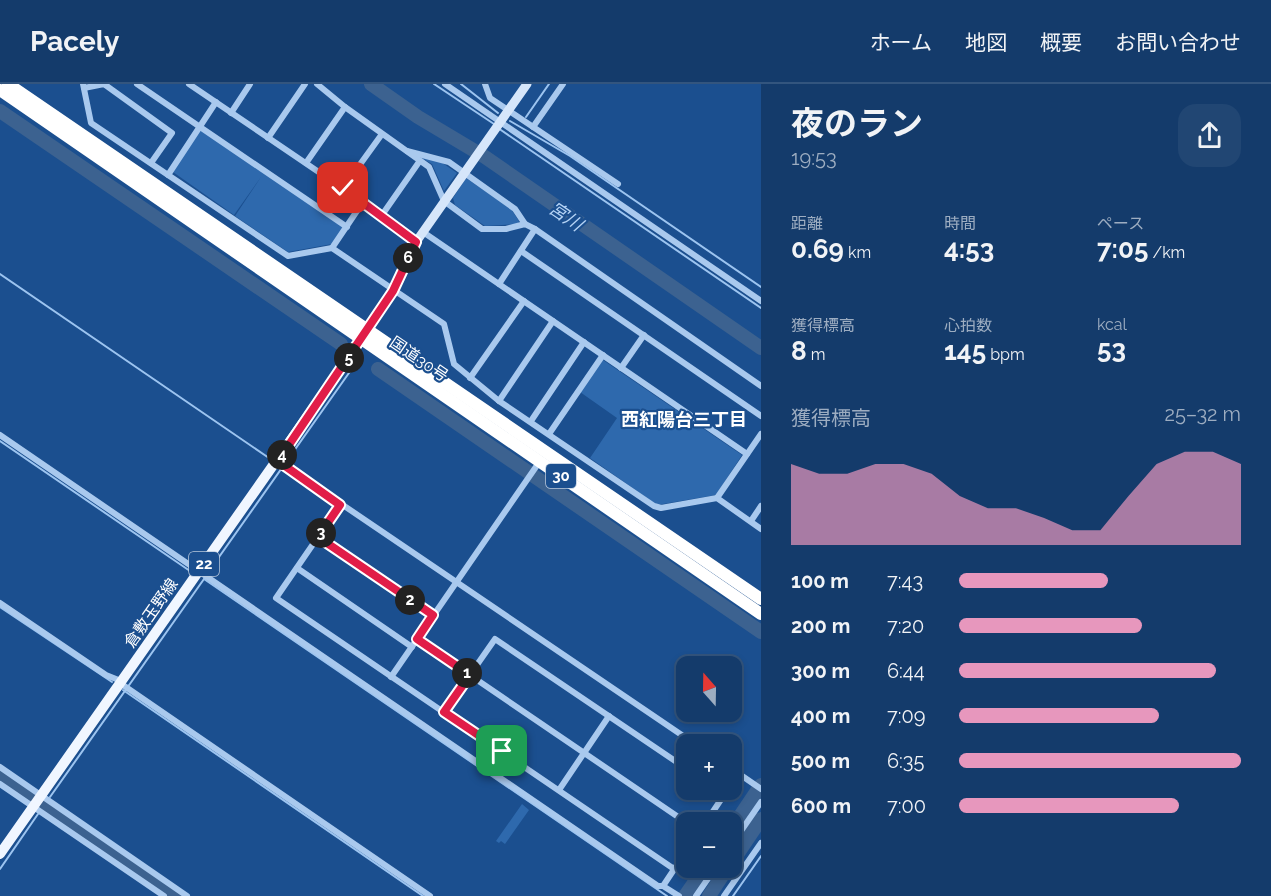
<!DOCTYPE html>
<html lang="ja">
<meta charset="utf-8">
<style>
body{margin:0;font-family:Raleway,"Noto Sans JP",sans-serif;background:#214673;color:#f1f3f6;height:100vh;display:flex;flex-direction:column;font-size:22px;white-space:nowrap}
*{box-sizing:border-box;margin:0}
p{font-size:20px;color:#9dadc1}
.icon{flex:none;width:33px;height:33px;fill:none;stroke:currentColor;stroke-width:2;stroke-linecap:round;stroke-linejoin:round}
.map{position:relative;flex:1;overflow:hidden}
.side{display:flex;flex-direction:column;background:#143b6b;width:510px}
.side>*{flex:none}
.needle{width:39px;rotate:340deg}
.buttons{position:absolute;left:676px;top:572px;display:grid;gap:12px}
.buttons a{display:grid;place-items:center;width:66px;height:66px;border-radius:12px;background:#143b6b;box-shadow:0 3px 9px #0003,0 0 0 2px #33557e;font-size:30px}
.pin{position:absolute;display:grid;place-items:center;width:51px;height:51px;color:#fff;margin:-26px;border-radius:12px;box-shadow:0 3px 9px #0006}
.km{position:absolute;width:30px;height:30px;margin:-15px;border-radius:50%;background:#222;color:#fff;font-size:16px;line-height:30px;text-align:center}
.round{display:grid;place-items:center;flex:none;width:63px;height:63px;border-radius:18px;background:#214673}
.summary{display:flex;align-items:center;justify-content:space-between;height:102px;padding:0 30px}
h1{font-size:33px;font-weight:700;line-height:45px}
.figures{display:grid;grid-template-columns:repeat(3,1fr);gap:9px;height:102px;padding:6px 30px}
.figures div{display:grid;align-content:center}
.figures b{font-size:26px;font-weight:700}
.figures small{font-size:16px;font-weight:400}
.figures p{font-size:16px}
.chart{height:168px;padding:12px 30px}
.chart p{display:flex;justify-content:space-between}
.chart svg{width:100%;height:108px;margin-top:6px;fill:#e797bd;opacity:.7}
ul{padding:0 30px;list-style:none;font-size:20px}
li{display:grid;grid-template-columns:96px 72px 1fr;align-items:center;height:45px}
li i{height:15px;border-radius:8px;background:#e797bd}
header{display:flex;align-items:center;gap:36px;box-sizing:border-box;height:84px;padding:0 30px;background:#143b6b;border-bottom:2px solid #33557e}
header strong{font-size:28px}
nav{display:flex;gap:33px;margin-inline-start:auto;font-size:21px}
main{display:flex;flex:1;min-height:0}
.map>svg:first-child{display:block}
.green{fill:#2e69ad}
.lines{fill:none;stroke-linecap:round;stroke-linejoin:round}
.stream{stroke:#9cc4f0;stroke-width:2}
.river{stroke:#3c6290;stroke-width:14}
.street{stroke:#a9c9ee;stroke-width:6}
.secondary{stroke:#d6e6fa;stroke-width:9}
.primary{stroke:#f0f6ff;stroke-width:10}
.highway{stroke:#fff;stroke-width:12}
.route-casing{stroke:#fff;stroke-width:12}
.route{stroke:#e11d48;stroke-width:8}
.labels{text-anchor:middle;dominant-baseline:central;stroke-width:4.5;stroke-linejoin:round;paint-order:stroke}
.shield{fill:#1b4f8f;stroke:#bbcadd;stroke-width:1.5}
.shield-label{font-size:15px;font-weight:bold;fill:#fff}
.street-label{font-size:16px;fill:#fff;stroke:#1b4f8f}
.water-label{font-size:18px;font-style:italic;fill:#b5d3f5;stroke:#1b4f8f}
.neighbourhood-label{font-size:18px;font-weight:bold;fill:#fff;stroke:#1b4f8f}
</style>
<header>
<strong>Pacely</strong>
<nav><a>ホーム</a><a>地図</a><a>概要</a><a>お問い合わせ</a></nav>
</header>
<main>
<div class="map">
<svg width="761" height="812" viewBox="0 0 761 812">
<rect width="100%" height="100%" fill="#1b4f8f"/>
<g class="green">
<polygon points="201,45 343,143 332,160 288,168 235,132 261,93 234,131 173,88"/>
<polygon points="420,73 441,78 457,89 444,107 432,80"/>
<polygon points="466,94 511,125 519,137 518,140 485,142 455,121 453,114"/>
<polygon points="603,276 742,371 716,411 657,421 590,374 617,334 580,308"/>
<polygon points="522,720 529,726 505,760 501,757 499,759 496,757"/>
</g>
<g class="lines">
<g class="stream">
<polyline points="434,0 494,40"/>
<polyline points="461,0 498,29"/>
<polyline points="526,33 549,0"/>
<polyline points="510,37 570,72 761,203"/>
<polyline points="498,44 761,224"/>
<polyline points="0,190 269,374"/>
<polyline points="0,357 190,487"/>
<polyline points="207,490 356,279"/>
<polyline points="204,495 667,812"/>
<polyline points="0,523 112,598"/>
<polyline points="123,606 423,812"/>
<polyline points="50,713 204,495"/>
<polyline points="42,725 47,718"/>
<polyline points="0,785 38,730"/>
<polyline points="733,812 761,772"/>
</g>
<g class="river">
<polyline points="371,0 418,33 485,73 761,264"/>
<polyline points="0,27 341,260"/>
<polyline points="378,285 761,548"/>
<polyline points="0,691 177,812"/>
<polyline points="732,744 761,701"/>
<polyline points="732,778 761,735"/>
<polyline points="685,812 705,783"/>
<polyline points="709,812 728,783"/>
</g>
<g class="street">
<polyline points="83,0 91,39 288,172 332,164 444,240 454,280 499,317 654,422 661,424 717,414 761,445"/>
<polyline points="137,0 347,143"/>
<polyline points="189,0 382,131 416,158"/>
<polyline points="317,0 345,23 429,83 444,117 482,145 506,145 525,140 535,145 761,302"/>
<polyline points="445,0 761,217"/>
<polyline points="485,0 490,14 618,100"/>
<polyline points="84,4 104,0 172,49 151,79"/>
<polyline points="231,29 250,0"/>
<polyline points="533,43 563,0"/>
<polyline points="268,54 305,0"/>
<polyline points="407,67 449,78 515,125 525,140"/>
<polyline points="306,79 345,23"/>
<polyline points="168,91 216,18"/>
<polyline points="343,104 382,50"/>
<polyline points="382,131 419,78"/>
<polyline points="423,148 747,370"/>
<polyline points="332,164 363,118"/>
<polyline points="521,167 761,332"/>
<polyline points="499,200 535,145"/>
<polyline points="621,284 644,251"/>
<polyline points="470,294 524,217"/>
<polyline points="499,317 553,237"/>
<polyline points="531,337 584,258"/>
<polyline points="549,350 603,271"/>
<polyline points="0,351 658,802 663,802"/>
<polyline points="278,377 695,660"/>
<polyline points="717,414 761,350"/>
<polyline points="340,421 276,514 674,785"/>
<polyline points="751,437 761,422"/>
<polyline points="318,453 433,531"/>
<polyline points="297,484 412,563"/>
<polyline points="0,519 106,591 121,597"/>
<polyline points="417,555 687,739"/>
<polyline points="391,593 540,377"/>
<polyline points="120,599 430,812"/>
<polyline points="444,628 495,555 687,685"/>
<polyline points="0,683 187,812"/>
<polyline points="732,685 761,705"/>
<polyline points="0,700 164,812"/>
<polyline points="559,706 609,632"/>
<polyline points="706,738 722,714 716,705"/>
<polyline points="732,760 761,718"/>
<polyline points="679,812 663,802 687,766"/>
<polyline points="696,812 716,783"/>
<polyline points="724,812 761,759"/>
</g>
<polyline class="secondary" points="368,246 393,207 416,158 527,0"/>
<polyline class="primary" points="0,770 366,249"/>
<g class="highway">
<polyline points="8,0 761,515"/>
<polyline points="0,6 761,530"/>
</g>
</g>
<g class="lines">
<defs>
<polyline id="route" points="343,104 416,158 393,207 278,377 340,421 318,453 433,531 417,555 470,591 444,628 502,667"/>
</defs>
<use href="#route" class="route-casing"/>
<use href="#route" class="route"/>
</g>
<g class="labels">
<g class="shield">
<rect x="546" y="380" width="30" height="24" rx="4.5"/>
<rect x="189" y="468" width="30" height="24" rx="4.5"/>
</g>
<g class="shield-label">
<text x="561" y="392">30</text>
<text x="204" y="480">22</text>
</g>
<g class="street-label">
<text transform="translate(419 275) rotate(34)">国道30号</text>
<text transform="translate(151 529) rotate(-55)">倉敷玉野線</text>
</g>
<g class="water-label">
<text transform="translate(566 132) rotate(34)">宮川</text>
</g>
<g class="neighbourhood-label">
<text x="684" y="335">西紅陽台三丁目</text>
</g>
</g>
</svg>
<div class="buttons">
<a><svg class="needle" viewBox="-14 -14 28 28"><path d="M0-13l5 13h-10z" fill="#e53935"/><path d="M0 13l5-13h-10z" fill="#9dadc1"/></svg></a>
<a>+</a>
<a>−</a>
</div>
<div class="pin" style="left:502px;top:667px;background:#1e9e55"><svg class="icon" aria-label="arrive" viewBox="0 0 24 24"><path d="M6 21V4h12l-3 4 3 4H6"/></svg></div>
<div class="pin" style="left:343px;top:104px;background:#d93025"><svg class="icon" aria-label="check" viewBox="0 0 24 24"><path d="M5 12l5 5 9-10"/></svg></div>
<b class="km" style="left:467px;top:589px">1</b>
<b class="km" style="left:410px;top:516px">2</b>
<b class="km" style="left:321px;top:449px">3</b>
<b class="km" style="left:282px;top:371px">4</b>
<b class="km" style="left:349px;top:274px">5</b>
<b class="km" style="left:408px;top:174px">6</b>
</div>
<section class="side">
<div class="summary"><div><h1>夜のラン</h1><p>19:53</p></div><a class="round"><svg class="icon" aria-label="share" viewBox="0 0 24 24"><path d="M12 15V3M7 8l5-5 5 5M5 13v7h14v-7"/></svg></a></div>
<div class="figures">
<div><p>距離</p><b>0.69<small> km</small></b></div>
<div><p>時間</p><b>4:53</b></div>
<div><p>ペース</p><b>7:05<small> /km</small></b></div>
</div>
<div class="figures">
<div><p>獲得標高</p><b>8<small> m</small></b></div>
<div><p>心拍数</p><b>145<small> bpm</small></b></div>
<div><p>kcal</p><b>53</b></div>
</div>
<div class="chart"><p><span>獲得標高</span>25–32 m</p>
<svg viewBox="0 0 160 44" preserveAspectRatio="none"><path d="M0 44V11L10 15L20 15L30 11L40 11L50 15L60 24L70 29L80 29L90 33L100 38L110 38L120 24L130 11L140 6L150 6L160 11V44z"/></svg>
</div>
<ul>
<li><b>100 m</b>7:43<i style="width:53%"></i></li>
<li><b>200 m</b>7:20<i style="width:65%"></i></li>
<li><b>300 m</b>6:44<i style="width:91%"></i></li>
<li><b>400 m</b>7:09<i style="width:71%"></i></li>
<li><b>500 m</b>6:35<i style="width:100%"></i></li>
<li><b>600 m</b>7:00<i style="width:78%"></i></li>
</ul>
</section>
</main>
